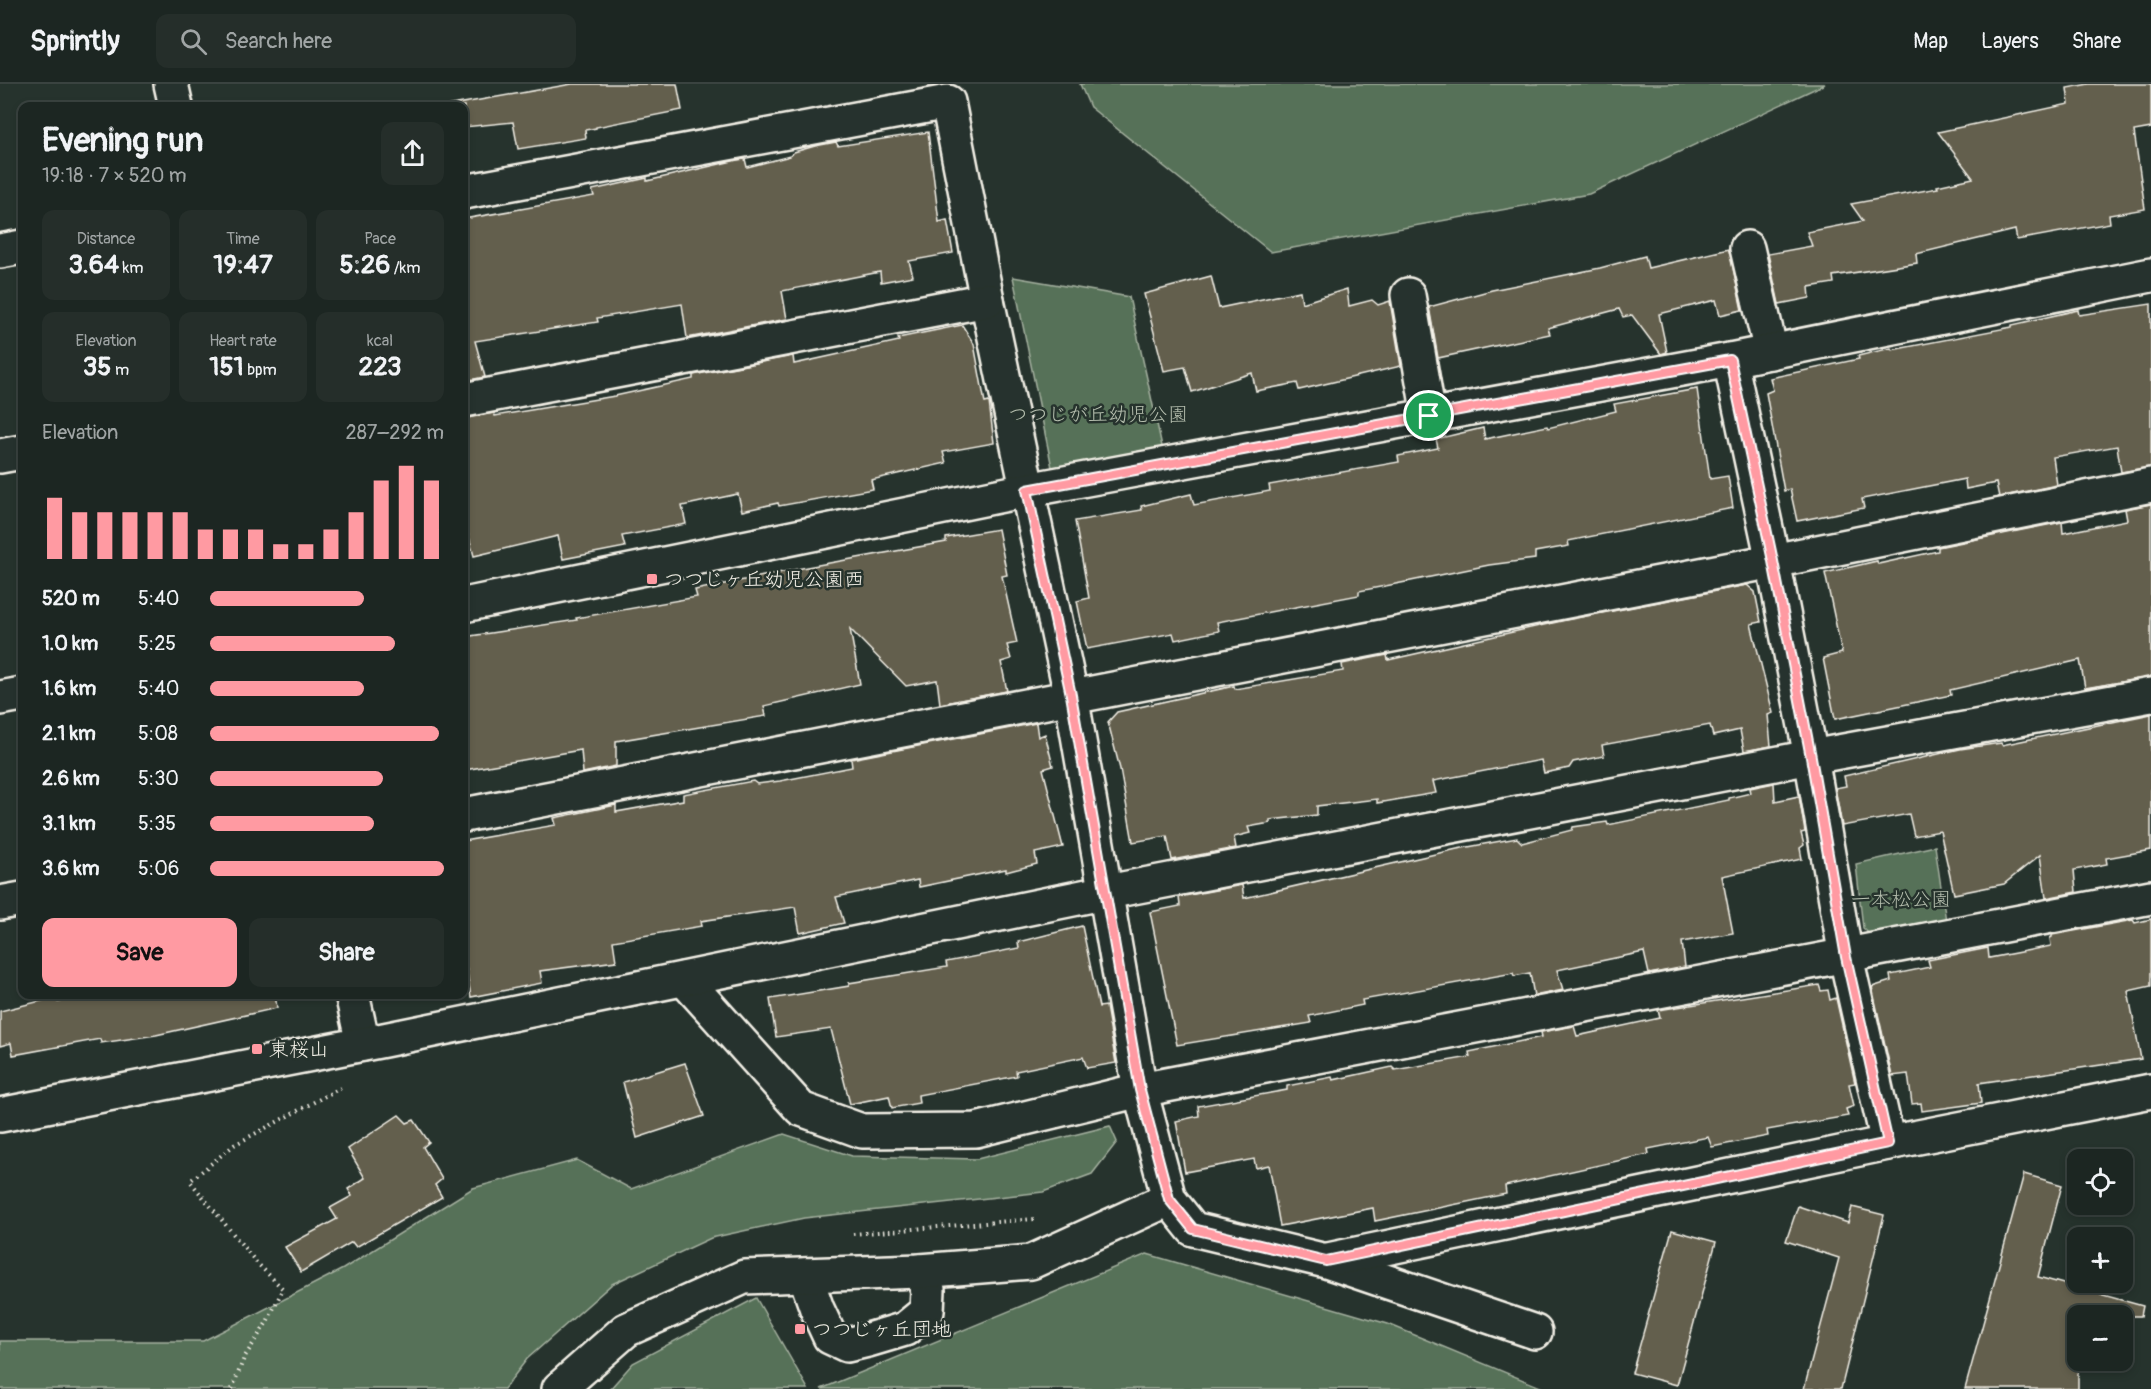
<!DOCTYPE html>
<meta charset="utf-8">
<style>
body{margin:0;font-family:Pangolin,"Klee One",sans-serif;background:#252e2a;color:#f1f3f6;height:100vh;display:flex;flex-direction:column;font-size:22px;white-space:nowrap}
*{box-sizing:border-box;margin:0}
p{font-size:20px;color:#a0a5a5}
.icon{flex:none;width:33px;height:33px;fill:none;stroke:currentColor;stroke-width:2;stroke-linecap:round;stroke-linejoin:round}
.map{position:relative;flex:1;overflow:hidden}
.details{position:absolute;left:18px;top:18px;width:450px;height:897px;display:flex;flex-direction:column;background:#1c2622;border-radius:12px;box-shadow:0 3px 9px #0003,0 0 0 2px #3a4340}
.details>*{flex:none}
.tools{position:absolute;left:2067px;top:1065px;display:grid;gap:12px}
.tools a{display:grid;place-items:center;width:66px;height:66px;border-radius:12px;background:#1c2622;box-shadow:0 3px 9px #0003,0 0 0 2px #3a4340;font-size:30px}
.pin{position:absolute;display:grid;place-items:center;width:51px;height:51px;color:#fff;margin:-26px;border:3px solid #fff;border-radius:50%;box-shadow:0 2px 6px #0007}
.round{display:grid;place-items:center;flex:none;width:63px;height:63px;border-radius:12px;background:#252e2a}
.head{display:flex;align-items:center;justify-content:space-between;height:102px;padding:0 24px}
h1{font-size:33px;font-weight:800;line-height:45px}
.figures{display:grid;grid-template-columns:repeat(3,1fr);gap:9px;height:102px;padding:6px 24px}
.figures div{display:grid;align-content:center;border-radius:12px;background:#252e2a;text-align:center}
.figures b{font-size:26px;font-weight:800}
.figures small{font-size:16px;font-weight:400}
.figures p{font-size:16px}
.chart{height:168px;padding:12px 24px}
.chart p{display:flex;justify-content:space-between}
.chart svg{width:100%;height:108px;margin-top:6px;stroke:#ff9aa2;stroke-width:6}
.action{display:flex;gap:12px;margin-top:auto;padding:12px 24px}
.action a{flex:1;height:69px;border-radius:12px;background:#ff9aa2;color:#111;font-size:24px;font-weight:800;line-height:69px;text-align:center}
.action a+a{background:#252e2a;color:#f1f3f6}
ul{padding:0 24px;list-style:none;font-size:20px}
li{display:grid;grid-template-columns:96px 72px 1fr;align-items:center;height:45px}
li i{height:15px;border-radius:8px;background:#ff9aa2}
header{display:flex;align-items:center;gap:36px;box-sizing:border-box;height:84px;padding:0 30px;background:#1c2622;border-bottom:2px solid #3a4340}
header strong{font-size:28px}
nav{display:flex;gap:33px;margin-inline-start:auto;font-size:21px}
.search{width:420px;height:54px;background:#252e2a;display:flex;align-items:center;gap:15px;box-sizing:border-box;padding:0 21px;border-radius:12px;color:#a0a5a5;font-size:22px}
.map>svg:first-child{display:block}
.green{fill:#567158;stroke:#a5b1a0;stroke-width:1.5}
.building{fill:#645f4d;stroke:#f4f1e8;stroke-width:1.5}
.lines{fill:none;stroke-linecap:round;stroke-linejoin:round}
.minor-casing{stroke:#f4f1e8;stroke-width:38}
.path{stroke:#f4f1e8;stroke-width:4;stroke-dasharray:1.5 4.5;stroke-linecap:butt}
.minor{stroke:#26332d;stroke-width:33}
.route-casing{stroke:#fff;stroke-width:12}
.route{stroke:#ff9aa2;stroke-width:8}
.poi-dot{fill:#ff9aa2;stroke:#26332d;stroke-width:2}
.labels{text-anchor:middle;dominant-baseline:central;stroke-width:5;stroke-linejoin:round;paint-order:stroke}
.park-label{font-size:20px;fill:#b5beae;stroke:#26332d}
.poi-label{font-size:20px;fill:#f4f1e8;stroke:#26332d;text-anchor:start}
</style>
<header>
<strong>Sprintly</strong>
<div class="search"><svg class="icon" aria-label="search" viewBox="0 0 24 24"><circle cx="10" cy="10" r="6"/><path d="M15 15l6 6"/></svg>Search here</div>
<nav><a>Map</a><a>Layers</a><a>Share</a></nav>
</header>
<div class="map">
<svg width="2151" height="1305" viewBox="0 0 2151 1305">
<rect width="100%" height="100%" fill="#26332d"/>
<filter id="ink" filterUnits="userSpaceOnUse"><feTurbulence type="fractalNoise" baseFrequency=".0167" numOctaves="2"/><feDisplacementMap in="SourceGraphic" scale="12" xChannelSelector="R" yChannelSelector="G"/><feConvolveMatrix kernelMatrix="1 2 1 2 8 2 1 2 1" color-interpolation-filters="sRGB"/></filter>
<g filter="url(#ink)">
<g class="green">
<polygon points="1080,0 1825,0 1589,110 1271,168 1090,23"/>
<polygon points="1013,193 1129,213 1165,376 1055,398"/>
<polygon points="1935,762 1948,851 1883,863 1863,844 1856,780"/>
<polygon points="1110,1042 1117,1058 1092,1090 1043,1108 804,1134 711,1154 612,1200 527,1275 504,1305 0,1305 0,1257 203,1257 343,1185 473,1104 577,1076 631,1105 784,1050 852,1072 977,1075"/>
<polygon points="1147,1170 1388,1240 1545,1305 821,1305"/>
<polygon points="756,1214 808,1305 610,1305 633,1279"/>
</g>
<g class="building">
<polygon points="572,0 677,0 682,26 596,43 596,44 585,46 586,54 518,65 513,38 464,43 464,22 446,22"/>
<polygon points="2089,0 2151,0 2151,44 2134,47 2145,125 2109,131 2110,139 2017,156 2015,146 1916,170 1917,179 1833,192 1834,199 1809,203 1810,214 1779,220 1768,170 1812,162 1807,148 1863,137 1851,120 1938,104 1937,102 1973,94 1938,48 2069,20 2067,4"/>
<polygon points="928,48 939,138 947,136 953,169 909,177 913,192 881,198 880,188 782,207 787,235 687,254 682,220 597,234 598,238 475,257 485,293 464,297 464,135 594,112 592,106 647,94 647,97 737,76 745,75 747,83 790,72 794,68 815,62 836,58 838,62"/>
<polygon points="1729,165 1742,226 1720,231 1716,216 1659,230 1667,268 1661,270 1632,231 1623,233 1619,225 1548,244 1550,250 1438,274 1429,223 1492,206 1600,184 1645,172 1648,184"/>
<polygon points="1211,192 1219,224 1300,207 1302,219 1347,205 1349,222 1372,216 1378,221 1390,217 1401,282 1299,306 1297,299 1256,307 1252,289 1192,308 1185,283 1164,287 1144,210"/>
<polygon points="2151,220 2151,383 2121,388 2117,362 2053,373 2057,401 1999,413 1996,399 1966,405 1965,395 1862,415 1864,424 1797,437 1790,405 1784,407 1766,309 1773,306 1770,294 1859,275 1858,272 1891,264 1892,266 2012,243 2012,241 2078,226 2079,231"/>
<polygon points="962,241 974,260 985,319 989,318 994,359 943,368 946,379 871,396 873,405 779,422 778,419 742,427 738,410 682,422 686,440 622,452 625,463 563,475 558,452 474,472 464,434 464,334 494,329 495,332 615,312 693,295 693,291 793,272 794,280 899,257 898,254"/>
<polygon points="1697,305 1710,395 1728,392 1733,424 1568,457 1569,462 1535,468 1535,475 1489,481 1406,498 1359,507 1359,511 1217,538 1219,547 1175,556 1173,549 1087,565 1077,517 1089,514 1075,437 1142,426 1141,422 1191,410 1194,421 1270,407 1269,401 1399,378 1398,372 1438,364 1436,355 1483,344 1485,355 1547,342 1548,344 1616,327 1614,320"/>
<polygon points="2151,420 2151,593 2085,604 2080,576 1950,606 1951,611 1835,635 1823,574 1842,569 1825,489 1877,477 1878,480 1938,467 1938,463 2062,438 2063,449 2127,436 2125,425"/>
<polygon points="998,445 1007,491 1002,492 1017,559 1007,561 1011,575 1001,578 1007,607 940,620 937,596 906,602 850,545 860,600 764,622 766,632 616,657 616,682 583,689 581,666 464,686 464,553 577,536 576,534 697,513 695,506 807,483 946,458 946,454"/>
<polygon points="1747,501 1755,508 1761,538 1751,540 1773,629 1768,631 1771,662 1744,667 1740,646 1713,652 1710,641 1602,661 1604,672 1573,678 1569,684 1544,689 1541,676 1433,697 1436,709 1377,719 1377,715 1317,722 1317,731 1270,736 1270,739 1248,743 1250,749 1234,753 1236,764 1172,776 1167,752 1133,758 1120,685 1108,638 1117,628 1234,602 1235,605 1343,587 1342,580 1387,571 1388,576 1566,536"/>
<polygon points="2151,630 2151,766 2106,774 2107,780 2074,786 2076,808 2046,814 2040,771 2004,800 1954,810 1940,747 1914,752 1909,730 1842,742 1835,704 1846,702 1844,692 1960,665 2001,659 2002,661"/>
<polygon points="1036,639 1038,653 1045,650 1053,682 1043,685 1063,763 1035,769 1037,780 1006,788 1006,785 919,803 918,796 836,813 844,839 800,849 795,823 701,837 702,842 613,857 616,877 540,887 542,899 471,913 464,870 464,757 556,741 554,734 616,721 616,728 683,716 683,710 753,697 757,700 780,697 852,683 851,675"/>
<polygon points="1774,699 1775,717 1799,712 1805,748 1801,749 1804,761 1800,764 1802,775 1722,792 1733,849 1682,858 1685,883 1649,890 1644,868 1557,886 1563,906 1534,912 1530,889 1514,892 1513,889 1362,916 1363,921 1309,932 1311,939 1177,961 1150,828 1180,822 1179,813 1242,801 1244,814 1457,765 1517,754 1522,759 1572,746 1573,743 1607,738 1608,741 1729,716 1729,714 1751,709 1750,704"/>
<polygon points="2151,835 2151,902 2128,907 2141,975 1979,999 1981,1019 1922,1027 1921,1019 1912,1020 1908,990 1892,992 1872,903 1891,897 1890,891 1930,883 1928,876 1988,864 1989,874 2051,862 2050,854 2052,853 2052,851 2133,836 2135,839"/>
<polygon points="1082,842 1099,923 1106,922 1116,979 1087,984 1083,973 1016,987 1017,992 918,1011 919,1019 892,1024 889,1012 850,1020 831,945 776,953 770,915 849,902 849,899 947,883 946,878 1019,864 1018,858"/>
<polygon points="1819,901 1821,907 1828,906 1830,916 1836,914 1855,999 1849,1000 1854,1022 1846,1025 1848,1032 1767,1046 1768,1052 1712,1063 1708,1053 1648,1065 1649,1070 1505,1102 1506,1110 1375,1137 1373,1124 1280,1142 1269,1081 1256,1084 1254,1075 1185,1088 1176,1037 1199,1032 1198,1022 1287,1006 1287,1002 1332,993 1333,996 1392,983 1395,986 1470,973 1469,968 1542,953 1541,948 1574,942 1577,952 1660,934 1658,926"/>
<polygon points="97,910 275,910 277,924 156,951 101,959 100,955 13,971 11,959 0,962 0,927 57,913 58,918"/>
<polygon points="685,979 704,1032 637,1054 623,998"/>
<polygon points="399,1031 407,1039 414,1036 429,1058 423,1063 442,1095 435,1101 442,1113 356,1163 352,1158 301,1188 285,1163 337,1135 330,1124 352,1112 348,1105 365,1094 348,1065"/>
<polygon points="2024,1090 2062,1101 2038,1193 2143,1222 2141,1232 2078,1232 2078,1305 1965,1305"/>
<polygon points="1798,1122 1848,1139 1852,1123 1884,1131 1841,1305 1804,1305 1839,1174 1786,1157"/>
<polygon points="1672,1146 1716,1158 1677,1301 1632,1289"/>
</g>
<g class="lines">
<defs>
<g id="minor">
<polyline points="171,0 176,22"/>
<polyline points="464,108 948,18 987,216 1071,611 1140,1006 1169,1115 1193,1145 1326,1177 1535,1248"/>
<polyline points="1747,164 1771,268"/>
<polyline points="0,167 22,163"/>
<polyline points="1408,211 1429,332"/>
<polyline points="1730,276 1773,477 1811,673 1846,873 1888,1059"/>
<polyline points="464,316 987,216"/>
<polyline points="0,372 22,368"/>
<polyline points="464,521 1027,406 1730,276 2151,191"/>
<polyline points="0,614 22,610"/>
<polyline points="464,731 1773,477 2151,401"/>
<polyline points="0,819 22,815"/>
<polyline points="684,895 801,1025 862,1047 976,1046 1140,1006 2151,813"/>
<polyline points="352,910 363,960"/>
<polyline points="0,1031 384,956 1107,808 1811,673 2151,611"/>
<polyline points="1328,1176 1888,1059 2151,1007"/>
<polyline points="805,1191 817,1225 830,1253 847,1261 868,1256 905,1245 927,1227 928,1206 920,1187"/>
<polyline points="559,1305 626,1246 744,1193 920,1187 1031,1178 1169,1115"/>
</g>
</defs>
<use href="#minor" class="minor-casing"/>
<g class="path">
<polyline points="853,1150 1034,1135"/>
<polyline points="232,1305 244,1274 267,1238 283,1205 256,1178 190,1097 234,1061 342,1003"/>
</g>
<use href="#minor" class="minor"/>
</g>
</g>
<g class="lines" filter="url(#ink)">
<defs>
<polygon id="route" points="1730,276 1773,477 1811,673 1846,873 1888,1059 1326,1177 1193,1145 1169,1115 1140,1006 1071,611 1027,406"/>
</defs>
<use href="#route" class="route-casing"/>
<use href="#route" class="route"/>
</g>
<g class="poi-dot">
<rect x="646" y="489" width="12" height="12" rx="3"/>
<rect x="251" y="959" width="12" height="12" rx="3"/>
<rect x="794" y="1239" width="12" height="12" rx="3"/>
</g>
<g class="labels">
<g class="park-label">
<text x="1098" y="330">つつじが丘幼児公園</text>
<text x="1901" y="815">一本松公園</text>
</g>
<g class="poi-label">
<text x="664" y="495">つつじヶ丘幼児公園西</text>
<text x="269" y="965">東桜山</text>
<text x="812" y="1245">つつじヶ丘団地</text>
</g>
</g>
</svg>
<div class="tools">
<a><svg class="icon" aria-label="locate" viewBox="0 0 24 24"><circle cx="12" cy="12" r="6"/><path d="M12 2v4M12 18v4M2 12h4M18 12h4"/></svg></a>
<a>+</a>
<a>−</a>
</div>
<div class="pin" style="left:1429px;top:332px;background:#1e9e55"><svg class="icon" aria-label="arrive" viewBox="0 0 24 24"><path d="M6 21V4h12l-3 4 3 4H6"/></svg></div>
<section class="details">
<div class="head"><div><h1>Evening run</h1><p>19:18 · 7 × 520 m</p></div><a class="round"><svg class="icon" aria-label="share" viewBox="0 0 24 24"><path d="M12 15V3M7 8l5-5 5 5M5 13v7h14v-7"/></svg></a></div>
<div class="figures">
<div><p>Distance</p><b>3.64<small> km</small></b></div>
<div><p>Time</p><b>19:47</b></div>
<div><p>Pace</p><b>5:26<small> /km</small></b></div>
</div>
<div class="figures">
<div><p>Elevation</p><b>35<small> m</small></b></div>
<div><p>Heart rate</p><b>151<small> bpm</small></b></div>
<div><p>kcal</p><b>223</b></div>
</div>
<div class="chart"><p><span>Elevation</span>287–292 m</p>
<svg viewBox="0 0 160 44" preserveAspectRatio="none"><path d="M5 44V19M15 44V25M25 44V25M35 44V25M45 44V25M55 44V25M65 44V32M75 44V32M85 44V32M95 44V38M105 44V38M115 44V32M125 44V25M135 44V12M145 44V6M155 44V12"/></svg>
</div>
<ul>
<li><b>520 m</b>5:40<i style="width:66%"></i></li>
<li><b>1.0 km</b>5:25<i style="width:79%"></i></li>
<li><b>1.6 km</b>5:40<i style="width:66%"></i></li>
<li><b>2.1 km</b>5:08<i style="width:98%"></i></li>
<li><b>2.6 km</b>5:30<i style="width:74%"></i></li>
<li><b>3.1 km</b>5:35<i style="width:70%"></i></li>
<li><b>3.6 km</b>5:06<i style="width:100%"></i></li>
</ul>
<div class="action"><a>Save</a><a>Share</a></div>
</section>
</div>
